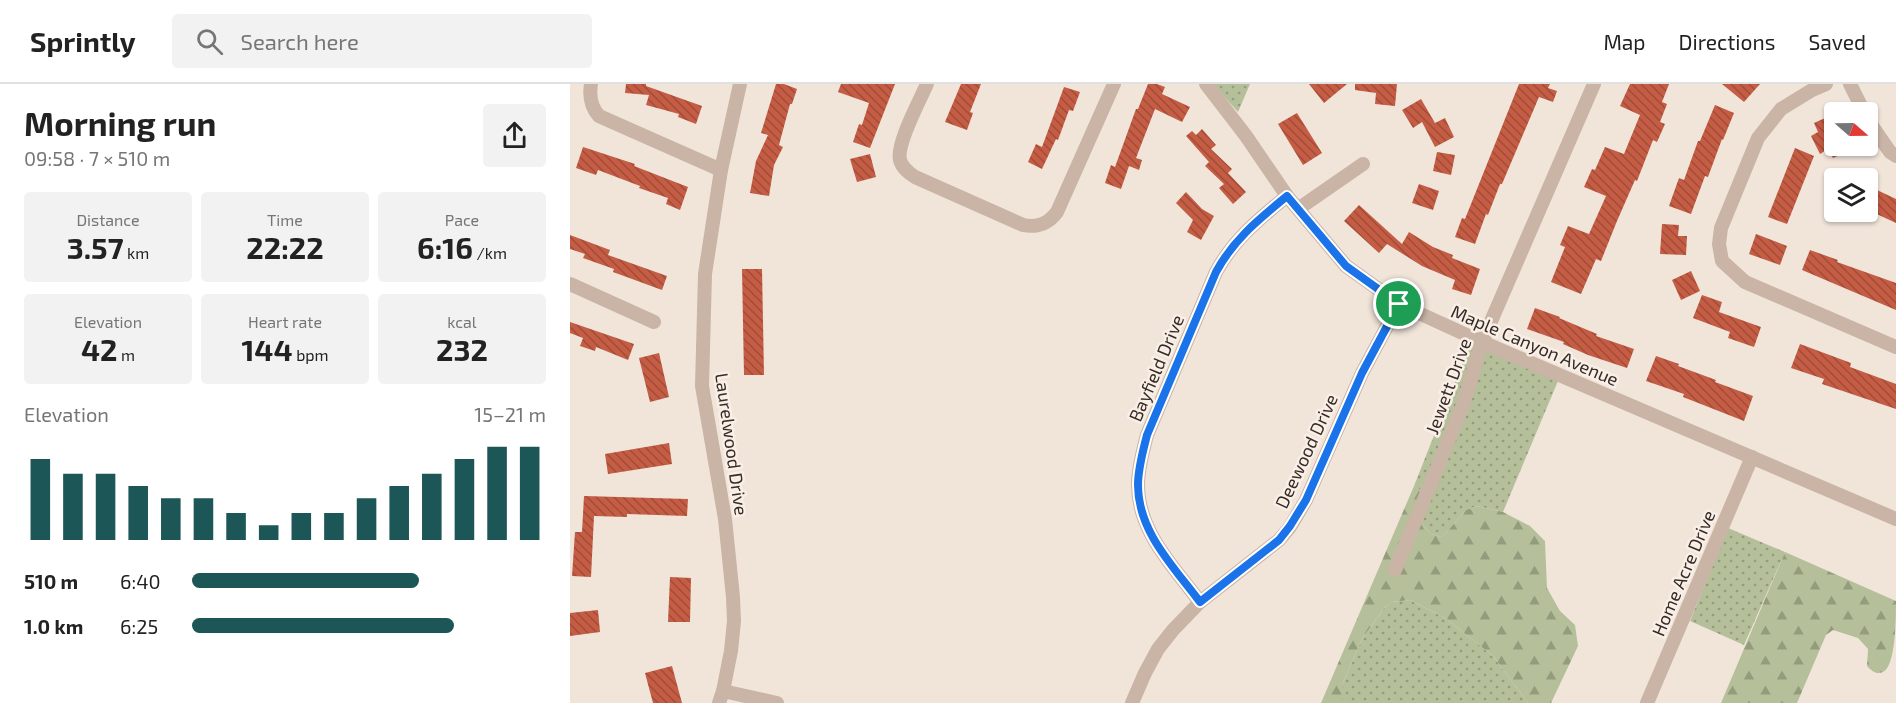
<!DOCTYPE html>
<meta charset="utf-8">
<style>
body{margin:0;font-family:"Exo 2",sans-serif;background:#f2f2f2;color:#222;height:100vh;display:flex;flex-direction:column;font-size:22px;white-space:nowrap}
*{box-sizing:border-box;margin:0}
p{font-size:20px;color:#767676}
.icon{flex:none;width:33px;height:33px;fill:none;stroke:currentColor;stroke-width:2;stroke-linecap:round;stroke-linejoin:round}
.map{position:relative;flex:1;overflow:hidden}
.details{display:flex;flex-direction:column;background:#fff;width:570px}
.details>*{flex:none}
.needle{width:39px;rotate:110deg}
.fabs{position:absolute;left:1254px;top:18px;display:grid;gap:12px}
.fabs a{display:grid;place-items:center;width:54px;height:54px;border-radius:6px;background:#fff;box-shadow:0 2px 4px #0004;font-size:30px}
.pin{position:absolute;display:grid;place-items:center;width:51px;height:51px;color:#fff;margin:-26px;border:3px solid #fff;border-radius:50%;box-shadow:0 2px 6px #0007}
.round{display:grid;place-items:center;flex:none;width:63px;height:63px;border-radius:6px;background:#f2f2f2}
.headline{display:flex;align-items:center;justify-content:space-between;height:102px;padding:0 24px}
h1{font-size:33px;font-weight:700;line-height:45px}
.figures{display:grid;grid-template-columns:repeat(3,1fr);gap:9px;height:102px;padding:6px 24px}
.figures div{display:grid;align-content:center;border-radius:6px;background:#f2f2f2;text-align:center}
.figures b{font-size:30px;font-weight:700}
.figures small{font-size:16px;font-weight:400}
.figures p{font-size:16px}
.chart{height:168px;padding:12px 24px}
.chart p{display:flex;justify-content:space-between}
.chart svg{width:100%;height:108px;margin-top:6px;stroke:#1d5656;stroke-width:6}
ul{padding:0 24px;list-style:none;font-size:20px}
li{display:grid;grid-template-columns:96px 72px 1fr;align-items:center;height:45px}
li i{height:15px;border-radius:8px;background:#1d5656}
header{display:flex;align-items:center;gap:36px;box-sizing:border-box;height:84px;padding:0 30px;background:#fff;border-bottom:2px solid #e0e0e0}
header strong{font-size:28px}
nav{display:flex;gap:33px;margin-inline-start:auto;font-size:21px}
.search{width:420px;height:54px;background:#f2f2f2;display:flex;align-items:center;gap:15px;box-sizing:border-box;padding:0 21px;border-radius:6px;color:#767676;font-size:22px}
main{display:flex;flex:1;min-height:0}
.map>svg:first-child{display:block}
.grass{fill:url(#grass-dots)}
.forest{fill:url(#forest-firs)}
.building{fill:url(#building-back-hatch)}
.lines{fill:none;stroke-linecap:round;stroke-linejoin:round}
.minor{stroke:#c9b4a6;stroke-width:14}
.route-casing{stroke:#fff;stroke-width:12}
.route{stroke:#1a73e8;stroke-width:8}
.labels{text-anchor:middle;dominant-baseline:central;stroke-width:5;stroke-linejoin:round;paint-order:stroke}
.street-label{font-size:18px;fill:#352b27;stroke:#f9efe6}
</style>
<header>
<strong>Sprintly</strong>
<div class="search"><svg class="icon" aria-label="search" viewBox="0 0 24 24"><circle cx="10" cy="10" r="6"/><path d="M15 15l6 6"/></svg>Search here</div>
<nav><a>Map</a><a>Directions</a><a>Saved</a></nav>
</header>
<main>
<section class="details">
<div class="headline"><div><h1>Morning run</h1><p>09:58 · 7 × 510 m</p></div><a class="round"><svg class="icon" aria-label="share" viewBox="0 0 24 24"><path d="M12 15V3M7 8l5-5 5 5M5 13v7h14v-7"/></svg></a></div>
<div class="figures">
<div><p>Distance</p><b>3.57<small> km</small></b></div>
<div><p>Time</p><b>22:22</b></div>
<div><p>Pace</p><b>6:16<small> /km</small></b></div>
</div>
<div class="figures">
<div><p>Elevation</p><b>42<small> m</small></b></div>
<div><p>Heart rate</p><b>144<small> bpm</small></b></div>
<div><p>kcal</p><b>232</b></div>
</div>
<div class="chart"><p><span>Elevation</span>15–21 m</p>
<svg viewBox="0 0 160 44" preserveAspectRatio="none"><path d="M5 44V11M15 44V17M25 44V17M35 44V22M45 44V27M55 44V27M65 44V33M75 44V38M85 44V33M95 44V33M105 44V27M115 44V22M125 44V17M135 44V11M145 44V6M155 44V6"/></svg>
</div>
<ul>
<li><b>510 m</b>6:40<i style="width:64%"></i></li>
<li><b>1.0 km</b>6:25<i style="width:74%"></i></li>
</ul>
</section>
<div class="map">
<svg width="1326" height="619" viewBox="0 0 1326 619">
<defs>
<pattern id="grass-dots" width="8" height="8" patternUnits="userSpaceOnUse" patternTransform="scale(1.5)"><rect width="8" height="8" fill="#b5c09a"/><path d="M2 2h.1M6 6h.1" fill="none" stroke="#949c7e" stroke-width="1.8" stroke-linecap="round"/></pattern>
<pattern id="forest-firs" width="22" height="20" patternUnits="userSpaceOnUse" patternTransform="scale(1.5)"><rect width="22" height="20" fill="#b5c09a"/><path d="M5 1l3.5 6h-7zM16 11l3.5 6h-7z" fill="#949c7e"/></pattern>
<pattern id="building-back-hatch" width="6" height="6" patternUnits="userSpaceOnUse" patternTransform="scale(1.5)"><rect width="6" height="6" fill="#c55c44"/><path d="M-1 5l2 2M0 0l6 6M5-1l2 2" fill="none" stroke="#a14c39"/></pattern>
</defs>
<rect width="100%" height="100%" fill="#f1e5da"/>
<g class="grass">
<polygon points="643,0 680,0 668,28"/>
<polygon points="901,258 988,297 933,428 907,422 896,426 872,453 861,450 849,437 850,406 844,402"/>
<polygon points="1158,444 1215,468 1174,561 1120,537"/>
<polygon points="840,516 875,534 923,572 958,619 772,619 772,601 792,555 815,523 822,518"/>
</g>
<g class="forest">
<polygon points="844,402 850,405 849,437 861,450 872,453 896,426 907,422 933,428 960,442 975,457 977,504 990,527 1005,541 1008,562 981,619 958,619 923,572 875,534 840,516 822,518 815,523 792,555 772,601 772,619 751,619"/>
<path d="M 1215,468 L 1326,517 C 1326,534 1326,582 1313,588 C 1306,591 1302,587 1297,582 L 1298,565 L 1288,554 L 1263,546 L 1256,551 L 1227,619 L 1151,619 Z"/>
</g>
<g class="building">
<polygon points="56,0 76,0 76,2 132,22 126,40 108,33 109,30 76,21 79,11 55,9"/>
<polygon points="206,0 214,0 227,5 222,20 220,20 209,61 213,63 204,81 199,112 180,109 186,77 198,51 191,49"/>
<polygon points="271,0 325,0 300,64 283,58 289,40 292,41 299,19 268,8"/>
<polygon points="391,0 411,0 400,28 403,29 397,46 375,38"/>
<polygon points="578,0 587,0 595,3 592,10 620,23 612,38 585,25 566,74 572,76 569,86 559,82 551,105 535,99 541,81 545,83 566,25 568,25"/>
<polygon points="739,0 777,0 754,19"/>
<polygon points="785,0 827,0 825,22 805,20 806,9 785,6"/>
<polygon points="949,0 980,0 978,4 987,7 983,18 969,13 932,100 930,100 918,131 916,130 905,160 885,153 892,134 895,135"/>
<polygon points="1060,0 1099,0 1092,18 1097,20 1090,38 1095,40 1087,58 1083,56 1067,97 1065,96 1047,137 1031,177 1026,175 1011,210 981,198 995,163 990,161 998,142 1019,150 1036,112 1014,103 1022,85 1025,86 1035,63 1054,70 1070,31 1050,22"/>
<polygon points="1152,0 1190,0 1174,18"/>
<polygon points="494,3 510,8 503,27 499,26 488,56 486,55 472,85 458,78 466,60 472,63"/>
<polygon points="851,15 865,39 875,34 884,53 865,63 852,38 843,44 832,26"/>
<polygon points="1145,21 1164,29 1153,56 1152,55 1138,93 1135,92 1121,130 1099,122 1109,94 1114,96 1128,57 1130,57"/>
<polygon points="727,29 752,69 733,81 708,40"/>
<polygon points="1264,30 1264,62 1290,62 1263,74 1258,65 1250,70 1241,52 1248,48 1244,39"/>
<polygon points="632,45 646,61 641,65 662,85 658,89 676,108 663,120 649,104 654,100 635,82 639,78 616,52 622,47 626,51"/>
<polygon points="13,63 65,80 64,82 118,103 110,126 96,120 98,114 69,104 70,102 28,86 26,91 6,84"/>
<polygon points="1225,64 1244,72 1217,140 1198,133"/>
<polygon points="867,68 885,71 881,91 863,87"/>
<polygon points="300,70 306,93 287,98 280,75"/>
<polygon points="1298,97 1307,106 1326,115 1326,139 1298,126"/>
<polygon points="849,100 869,107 863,126 842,119"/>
<polygon points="616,108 632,125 644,132 631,156 617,148 623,136 606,119"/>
<polygon points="789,121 832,160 839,148 863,163 883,171 882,174 910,185 901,211 882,205 885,196 852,182 817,160 809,169 774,137"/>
<polygon points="1092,140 1109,141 1108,152 1117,152 1116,171 1090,170"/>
<polygon points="1186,150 1217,162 1210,181 1179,170"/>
<polygon points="0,151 40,166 38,171 97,192 92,206 43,188 44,185 13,174 15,170 0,165"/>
<polygon points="1240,166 1268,176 1267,178 1326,199 1326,226 1232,186"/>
<polygon points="172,185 192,185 194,291 174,291"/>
<polygon points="1121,187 1130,207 1111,216 1102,196"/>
<polygon points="1132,211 1152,218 1149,228 1191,243 1184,263 1158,254 1160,248 1123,234"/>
<polygon points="965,224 990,233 989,234 1027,250 1026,252 1064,265 1057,284 1018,271 993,260 994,258 957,245"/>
<polygon points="0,238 64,260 58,276 26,263 25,267 10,262 13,254 0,249"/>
<polygon points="1230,260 1281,279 1280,283 1326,300 1326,325 1252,300 1254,295 1221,284"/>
<polygon points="89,269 99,313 80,318 69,274"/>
<polygon points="1086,272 1109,280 1108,282 1146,296 1145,298 1183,312 1174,337 1113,313 1114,310 1076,297"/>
<polygon points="99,359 102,380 38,390 35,370"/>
<polygon points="14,412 118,415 117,432 57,430 57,433 24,432 21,493 2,492 5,448 12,448"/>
<polygon points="100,493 121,494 120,538 98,538"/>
<polygon points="28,526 30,548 0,552 0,529"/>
<polygon points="102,582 112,619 83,619 75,589"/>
</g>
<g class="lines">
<g class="minor">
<path d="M 21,0 C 19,12 21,23 29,32 L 151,86"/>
<path d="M 357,0 C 350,16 326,60 330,76 C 332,84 339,89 345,93 L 453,141 C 468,144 478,140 487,128 L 544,0"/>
<polyline points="636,0 676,52 717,112 776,182 829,220 912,258 1326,435"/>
<polyline points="1256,0 1242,6 1211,25 1188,54 1151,144 1149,160 1152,177 1175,198 1326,263"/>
<polyline points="1280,0 1294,28"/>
<polyline points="1298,36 1320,68 1326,72"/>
<polyline points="728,125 793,80"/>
<polyline points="0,200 84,238"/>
<polyline points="825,486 893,321 912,258 1024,0"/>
<path d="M 630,518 C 604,483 568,448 568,401 C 568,384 573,367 577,351 L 646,188 C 664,155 688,136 717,112"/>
<polyline points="153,607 207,619"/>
<polyline points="149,619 153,607 161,567 164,537 163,513 155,435 132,302 135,190 151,86 170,0"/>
<polyline points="562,619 575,589 588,565 603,546 630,518 709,456 720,443 736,416 792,289 829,220"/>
<polyline points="1077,619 1182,373"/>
</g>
</g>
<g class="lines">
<defs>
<path id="route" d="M 717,112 L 776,182 L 829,220 L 792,289 L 736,416 L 720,442 L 709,456 L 630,518 C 604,483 568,448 568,401 C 568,384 573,367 577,351 L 646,188 C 664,155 688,136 717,112 Z"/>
</defs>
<use href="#route" class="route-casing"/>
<use href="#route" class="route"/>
</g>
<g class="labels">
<g class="street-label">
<text transform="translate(965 261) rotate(23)">Maple Canyon Avenue</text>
<text transform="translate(586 284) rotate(-67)">Bayfield Drive</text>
<text transform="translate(878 302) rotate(-70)">Jewett Drive</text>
<text transform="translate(162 360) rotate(82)">Laurelwood Drive</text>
<text transform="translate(736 367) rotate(-65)">Deewood Drive</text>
<text transform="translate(1113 489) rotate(-67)">Home Acre Drive</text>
</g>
</g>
</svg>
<div class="fabs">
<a><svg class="needle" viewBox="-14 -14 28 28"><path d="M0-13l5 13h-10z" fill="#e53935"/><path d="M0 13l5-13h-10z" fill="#767676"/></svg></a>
<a><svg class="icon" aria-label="layers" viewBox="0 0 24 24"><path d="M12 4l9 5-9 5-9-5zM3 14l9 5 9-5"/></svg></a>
</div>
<div class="pin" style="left:829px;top:220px;background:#1e9e55"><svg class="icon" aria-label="arrive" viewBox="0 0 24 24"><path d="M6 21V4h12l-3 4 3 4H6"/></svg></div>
</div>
</main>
